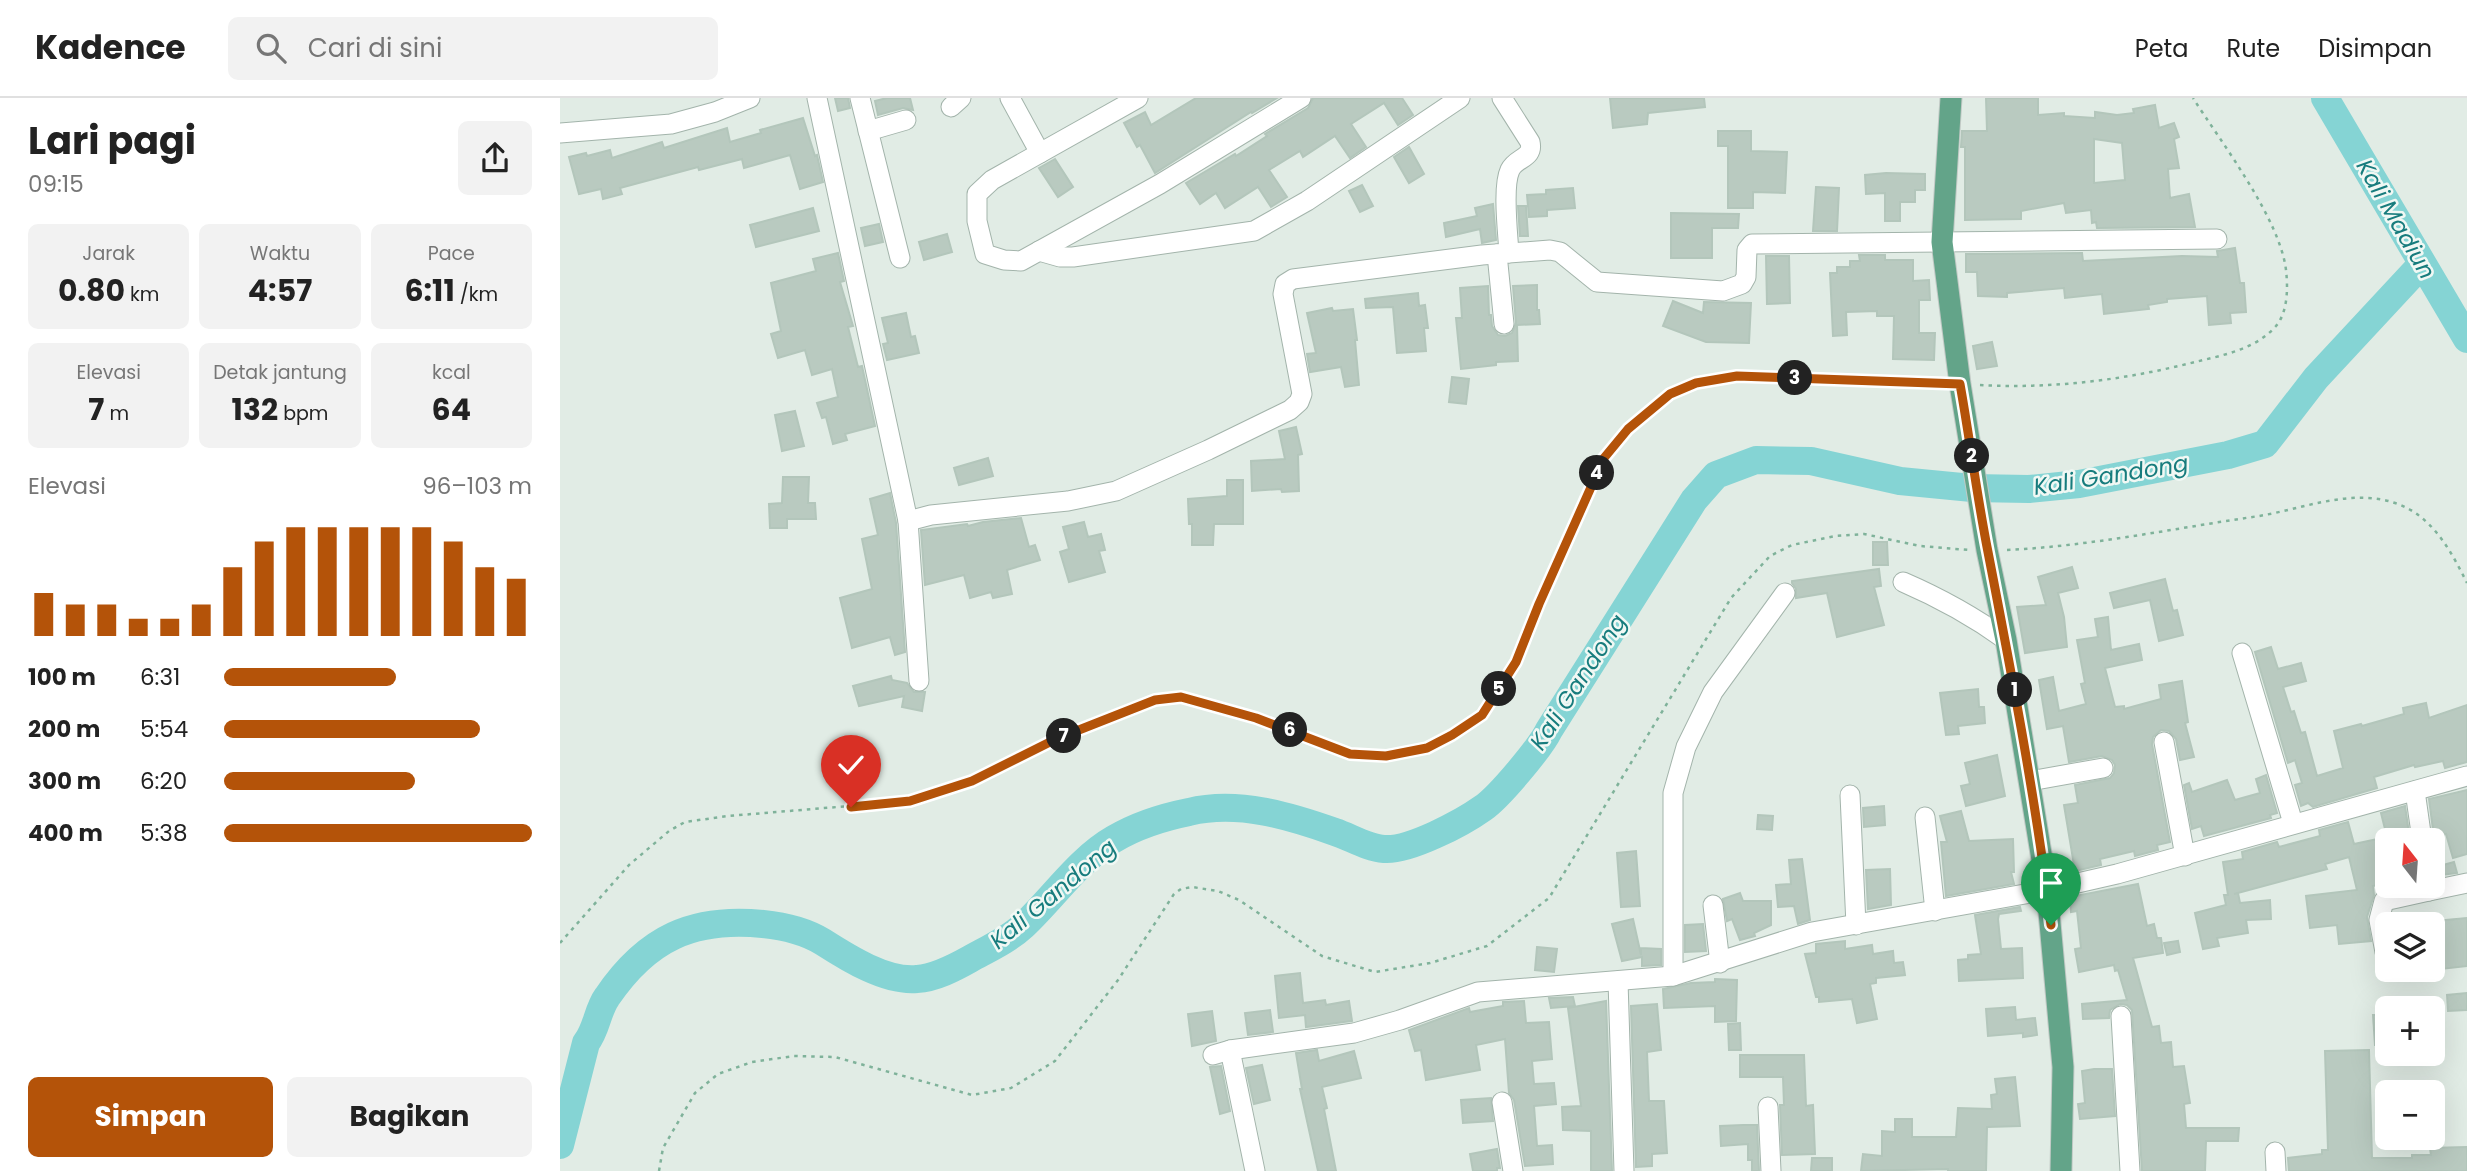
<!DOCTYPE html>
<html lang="id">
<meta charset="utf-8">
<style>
body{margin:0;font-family:Poppins,sans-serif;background:#f2f2f2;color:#222;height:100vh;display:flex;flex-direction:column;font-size:26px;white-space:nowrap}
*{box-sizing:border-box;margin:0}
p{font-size:23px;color:#767676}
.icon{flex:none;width:38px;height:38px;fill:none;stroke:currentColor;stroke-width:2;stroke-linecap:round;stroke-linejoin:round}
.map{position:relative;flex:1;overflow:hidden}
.sheet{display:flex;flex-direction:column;background:#fff;width:560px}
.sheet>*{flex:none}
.needle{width:46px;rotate:343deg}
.tools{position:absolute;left:1815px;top:730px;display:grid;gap:14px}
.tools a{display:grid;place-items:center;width:70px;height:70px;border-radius:10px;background:#fff;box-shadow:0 7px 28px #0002;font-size:35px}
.pin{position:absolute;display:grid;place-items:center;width:60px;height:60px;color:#fff;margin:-72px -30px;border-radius:50% 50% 50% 0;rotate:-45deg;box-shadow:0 0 7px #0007}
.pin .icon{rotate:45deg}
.km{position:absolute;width:35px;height:35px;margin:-18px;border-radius:50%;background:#222;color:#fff;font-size:19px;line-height:35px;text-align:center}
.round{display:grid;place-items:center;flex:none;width:74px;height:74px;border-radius:10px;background:#f2f2f2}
.summary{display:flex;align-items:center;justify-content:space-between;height:119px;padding:0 28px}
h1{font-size:38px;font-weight:700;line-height:52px}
.figures{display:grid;grid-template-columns:repeat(3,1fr);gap:10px;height:119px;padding:7px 28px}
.figures div{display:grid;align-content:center;border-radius:10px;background:#f2f2f2;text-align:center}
.figures b{font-size:30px;font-weight:700}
.figures small{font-size:19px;font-weight:400}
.figures p{font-size:19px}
.chart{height:196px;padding:14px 28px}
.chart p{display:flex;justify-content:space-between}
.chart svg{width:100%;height:126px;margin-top:7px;stroke:#b45309;stroke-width:6}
.cta{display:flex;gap:14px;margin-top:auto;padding:14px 28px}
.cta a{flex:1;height:80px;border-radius:10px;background:#b45309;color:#fff;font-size:28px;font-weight:700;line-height:80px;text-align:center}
.cta a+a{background:#f2f2f2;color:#222}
ul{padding:0 28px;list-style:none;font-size:23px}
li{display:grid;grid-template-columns:112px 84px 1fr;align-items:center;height:52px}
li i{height:18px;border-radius:9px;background:#b45309}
header{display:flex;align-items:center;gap:42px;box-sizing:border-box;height:98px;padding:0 35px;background:#fff;border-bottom:2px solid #e0e0e0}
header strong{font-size:33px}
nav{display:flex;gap:38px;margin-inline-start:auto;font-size:24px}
.search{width:490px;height:63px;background:#f2f2f2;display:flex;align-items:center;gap:18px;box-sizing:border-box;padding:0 24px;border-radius:10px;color:#767676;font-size:26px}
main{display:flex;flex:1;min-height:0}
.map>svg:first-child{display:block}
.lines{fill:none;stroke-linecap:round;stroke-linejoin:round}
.river{stroke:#85d4d4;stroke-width:28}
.building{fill:#b9cac0;stroke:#b3c6bb;stroke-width:2;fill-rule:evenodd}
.minor-casing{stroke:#a3b4ab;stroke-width:21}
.major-casing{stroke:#c1c9c5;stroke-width:23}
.path{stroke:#7fb29a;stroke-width:2.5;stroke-dasharray:3.5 5;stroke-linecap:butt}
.minor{stroke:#fff;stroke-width:19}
.major{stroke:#63a489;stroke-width:21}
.route-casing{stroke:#fff;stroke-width:14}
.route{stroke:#b45309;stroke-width:9}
.labels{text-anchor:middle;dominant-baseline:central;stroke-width:5;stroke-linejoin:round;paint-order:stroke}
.water-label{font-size:23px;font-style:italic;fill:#177c7d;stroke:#f1f8f4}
</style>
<header>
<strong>Kadence</strong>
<div class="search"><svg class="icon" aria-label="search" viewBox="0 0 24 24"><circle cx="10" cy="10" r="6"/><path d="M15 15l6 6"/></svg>Cari di sini</div>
<nav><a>Peta</a><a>Rute</a><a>Disimpan</a></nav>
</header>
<main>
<section class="sheet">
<div class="summary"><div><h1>Lari pagi</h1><p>09:15</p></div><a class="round"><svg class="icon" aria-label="share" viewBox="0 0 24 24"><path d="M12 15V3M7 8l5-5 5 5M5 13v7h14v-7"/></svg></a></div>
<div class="figures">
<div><p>Jarak</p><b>0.80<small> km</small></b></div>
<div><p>Waktu</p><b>4:57</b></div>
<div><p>Pace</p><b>6:11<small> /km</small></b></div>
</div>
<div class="figures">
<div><p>Elevasi</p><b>7<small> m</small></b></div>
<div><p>Detak jantung</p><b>132<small> bpm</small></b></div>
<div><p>kcal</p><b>64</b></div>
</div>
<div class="chart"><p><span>Elevasi</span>96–103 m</p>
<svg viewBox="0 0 160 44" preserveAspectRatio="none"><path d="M5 44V29M15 44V33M25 44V33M35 44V38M45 44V38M55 44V33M65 44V20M75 44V11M85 44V6M95 44V6M105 44V6M115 44V6M125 44V6M135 44V11M145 44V20M155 44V24"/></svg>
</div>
<ul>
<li><b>100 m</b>6:31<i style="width:56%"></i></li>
<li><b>200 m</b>5:54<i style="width:83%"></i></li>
<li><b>300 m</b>6:20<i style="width:62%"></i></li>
<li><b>400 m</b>5:38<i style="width:100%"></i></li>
</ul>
<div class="cta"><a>Simpan</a><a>Bagikan</a></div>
</section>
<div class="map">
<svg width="1907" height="1073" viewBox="0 0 1907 1073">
<rect width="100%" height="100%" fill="#e1ece5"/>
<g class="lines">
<g class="river">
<polyline points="1765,0 1907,241"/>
<path d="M 0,1047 L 26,945 C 37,931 37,913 47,899 C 87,840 133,819 203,826 C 223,828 245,833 263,844 C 288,860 326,884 357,881 C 375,880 394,870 410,861 C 428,851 448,842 463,828 C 493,800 519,761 554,741 C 576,728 604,719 629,714 C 678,702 730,718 775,734 C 790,739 808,750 824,751 C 849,753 902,725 923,710 C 939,699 981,649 989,632 L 1134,402 L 1156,377 L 1196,362 L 1251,363 L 1340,383 L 1412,390 L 1469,391 L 1519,386 L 1668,357 L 1705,346 L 1756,280 L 1862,166"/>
</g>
</g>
<g class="building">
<polygon points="275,0 288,0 290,10 278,13"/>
<polygon points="327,0 350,0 353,12 343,10 318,17 315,3"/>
<polygon points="636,0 717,0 692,15 691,14 595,75 580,47 577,49 564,25 585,14 591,27"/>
<polygon points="753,0 842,0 853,17 838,27 824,5 791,26 806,49 790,60 775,38 743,59 740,53 709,72 727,99 711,109 698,89 665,110 656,95 640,106 626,85 675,56 676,58 707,38 705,36 748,10"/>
<polygon points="1050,0 1144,0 1145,9 1088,15 1087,26 1053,30"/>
<path d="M 1426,0 L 1478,0 L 1478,17 L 1504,15 L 1504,18 L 1535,20 L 1535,14 L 1557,17 L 1574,15 L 1573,11 L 1595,7 L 1599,30 L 1614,25 L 1619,39 L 1614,41 L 1619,70 L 1608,71 L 1610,100 L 1629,96 L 1635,129 L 1537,130 L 1536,124 L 1532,125 L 1531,112 L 1506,115 L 1504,105 L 1461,113 L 1461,121 L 1405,122 L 1405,49 L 1401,49 L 1402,33 L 1427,33 ZM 1534,41 L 1562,45 L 1565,82 L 1534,85 Z"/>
<polygon points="243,20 255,58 257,57 263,84 240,91 230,57 184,70 182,61 139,72 138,69 60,90 62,96 43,101 41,91 19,96 9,59 26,55 27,58 50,52 52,60 102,44 104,50 167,30 170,44 201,35 200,32"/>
<polygon points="1158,33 1191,33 1191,53 1227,54 1225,95 1193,94 1193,110 1168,110 1168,48 1158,48"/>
<polygon points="849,49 864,76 849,85 834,59"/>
<polygon points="495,61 513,89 498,99 479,70"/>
<polygon points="1326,75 1365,76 1365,92 1355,92 1355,104 1340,104 1340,123 1325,123 1325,95 1306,96 1305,77"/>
<polygon points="802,87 813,108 800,114 789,93"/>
<polygon points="1256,89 1279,90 1277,133 1253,133"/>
<polygon points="1013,90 1015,110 987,112 987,118 969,119 967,97 986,96 986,92"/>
<polygon points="933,106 936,142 922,145 920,131 886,139 884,125 917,118 915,110"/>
<polygon points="958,108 966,108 968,138 960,138"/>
<polygon points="253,110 259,133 196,149 190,127"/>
<polygon points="1111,115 1179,116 1178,130 1152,130 1152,160 1111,160"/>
<polygon points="319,126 323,144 305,148 301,130"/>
<polygon points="387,136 392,154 364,162 359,144"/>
<polygon points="1675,150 1680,185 1684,185 1686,214 1670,215 1671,225 1649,227 1647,198 1607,201 1607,204 1588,207 1589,211 1544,216 1542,196 1505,200 1504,190 1447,195 1447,199 1418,198 1417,174 1406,174 1406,156 1522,155 1523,163 1622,158 1658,159 1657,153"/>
<polygon points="278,155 284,183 280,184 293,228 288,229 298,269 302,268 315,328 285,336 287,342 273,346 266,319 262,320 257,305 278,299 272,271 252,277 245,252 218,260 211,236 221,233 211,185 256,173 253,161"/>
<polygon points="1299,157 1325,157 1325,162 1353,162 1353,183 1369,182 1370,202 1359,202 1359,235 1375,235 1374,262 1333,261 1334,218 1317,218 1317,213 1286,214 1287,237 1273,238 1270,175 1277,175 1277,169 1290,169 1290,163 1300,163"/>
<polygon points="1206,158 1229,158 1230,205 1207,206"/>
<polygon points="977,187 977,212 979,212 980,226 957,227 958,263 936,264 936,267 901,271 896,220 902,220 900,190 928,188 929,217 931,217 932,228 938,237 945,238 952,235 956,225 953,188"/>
<polygon points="858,195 859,208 865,207 868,230 864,230 866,253 837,255 833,209 806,210 805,201"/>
<polygon points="1113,203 1143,215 1144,204 1191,205 1189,245 1146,244 1103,228"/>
<polygon points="772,210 773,213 793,211 797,242 795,242 799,287 785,289 781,269 750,274 747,256 756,255 747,215"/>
<polygon points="346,215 351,239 355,238 359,255 327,262 323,246 328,245 322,220"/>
<polygon points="1432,244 1437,268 1417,271 1413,248"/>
<polygon points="892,279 909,281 906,306 889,304"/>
<polygon points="235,313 244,348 222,353 215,317"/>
<polygon points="736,329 742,356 738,357 739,393 722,394 721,391 692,393 691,363 725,361 719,333"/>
<polygon points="428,360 433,378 399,387 394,370"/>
<polygon points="223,379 249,379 248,405 255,405 256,421 227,421 227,430 210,430 209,406 222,405"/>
<polygon points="667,382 683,382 683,426 654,426 653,447 632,447 632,426 629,426 628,401 667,398"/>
<polygon points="330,395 336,425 345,554 335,557 330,539 292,550 280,500 312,491 302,441 318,437 310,401"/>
<polygon points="461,420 469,449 475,447 480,462 447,472 452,496 433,500 431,494 410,500 404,477 365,487 361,432 407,426 408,428 423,424"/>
<polygon points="524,424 528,439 541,436 545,452 539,453 545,474 509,484 500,454 509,451 503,429"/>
<polygon points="1313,444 1327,444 1328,467 1313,467"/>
<polygon points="1512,469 1518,490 1498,495 1504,519 1507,549 1465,555 1457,509 1486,507 1478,479"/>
<polygon points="1319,471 1321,488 1314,489 1324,527 1277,539 1267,495 1236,500 1236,491 1232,485 1232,483"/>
<polygon points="1605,481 1613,513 1617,512 1623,537 1599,543 1590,502 1554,510 1550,495"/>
<polygon points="1548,519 1551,552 1579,546 1582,562 1545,570 1555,609 1564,608 1564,611 1601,601 1599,587 1622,583 1628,624 1625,625 1634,659 1620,662 1616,641 1609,633 1601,632 1593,639 1592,646 1610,744 1597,747 1598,752 1575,758 1574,753 1540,761 1541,767 1515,773 1504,707 1518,705 1515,687 1550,680 1554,675 1555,667 1552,662 1542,658 1509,664 1503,628 1487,631 1479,582 1493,579 1499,613 1526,606 1521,586 1525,585 1517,542 1538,539 1535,521"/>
<polygon points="1711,549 1718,571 1741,565 1746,583 1723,589 1731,614 1734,613 1741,635 1745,634 1757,678 1783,670 1774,633 1801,626 1802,628 1844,616 1843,610 1866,605 1869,620 1907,607 1907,664 1885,670 1883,663 1855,669 1854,667 1814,679 1817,690 1753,709 1748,705 1741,708 1735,687 1742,685 1735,662 1728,665 1695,554"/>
<polygon points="331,578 332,582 347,585 354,594 365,594 362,613 342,609 344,598 299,608 293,588"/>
<polygon points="1418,591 1419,609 1424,609 1425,625 1398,628 1399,636 1386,637 1380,595"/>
<polygon points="1437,657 1445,698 1406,708 1401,688 1410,686 1405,665"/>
<polygon points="1706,677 1717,715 1710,717 1711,720 1644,738 1641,728 1632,731 1624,687 1629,685 1632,694 1667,682 1675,702 1700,695 1696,681"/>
<polygon points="1907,692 1907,756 1893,760 1886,736 1874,739 1869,701"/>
<polygon points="1324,708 1325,727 1304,729 1303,710"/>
<polygon points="1845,708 1850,742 1827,741 1827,752 1824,752 1827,785 1813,788 1814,797 1807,819 1811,843 1779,846 1777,827 1750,830 1746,798 1797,792 1789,759 1765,766 1767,771 1674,796 1678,795 1680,805 1710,802 1711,821 1686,822 1688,835 1657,840 1659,848 1643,851 1635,815 1666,807 1664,797 1668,797 1663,764 1683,761 1682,754 1717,744 1719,749 1760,738 1759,732 1788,724 1794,746 1827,739 1821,715"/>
<polygon points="1401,713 1409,743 1453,741 1454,774 1451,774 1454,786 1386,798 1381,744 1387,744 1380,718"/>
<polygon points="1198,717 1213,718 1212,732 1197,731"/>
<polygon points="1076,753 1080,808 1061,809 1057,755"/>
<polygon points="1242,761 1250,822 1238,826 1234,808 1218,809 1216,787 1231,786 1229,762"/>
<polygon points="1894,764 1897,775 1874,778 1872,770"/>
<polygon points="1330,771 1331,807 1308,811 1306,772"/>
<polygon points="1578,786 1587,828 1594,826 1597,840 1601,840 1603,855 1573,860 1592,929 1599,928 1601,945 1611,944 1613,969 1624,968 1630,1005 1624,1006 1626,1030 1679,1030 1678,1043 1646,1043 1645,1073 1582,1073 1572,912 1567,907 1560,906 1550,912 1549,920 1523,921 1522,906 1567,902 1558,872 1555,873 1554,867 1519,874 1515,851 1521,850 1517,813 1511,814 1510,799"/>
<polygon points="1180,795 1183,803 1211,803 1211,827 1194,835 1195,838 1180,842 1172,821 1167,823 1163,801"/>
<polygon points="1460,809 1461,813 1439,816 1438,821 1441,851 1462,850 1463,880 1399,883 1398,862 1408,861 1408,857 1421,856 1415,817"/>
<polygon points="1907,820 1907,868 1881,871 1876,823"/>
<polygon points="1073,821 1081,857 1081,850 1101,851 1101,867 1082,868 1082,859 1062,863 1052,826"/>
<polygon points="1143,826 1146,853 1125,854 1125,827"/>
<polygon points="1285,843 1285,851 1312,847 1313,856 1333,853 1334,865 1343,864 1345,877 1316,880 1316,885 1310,886 1317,921 1297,925 1292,901 1259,904 1259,899 1256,899 1245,856 1256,855 1256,846"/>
<polygon points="1618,843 1620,854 1607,857 1604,845"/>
<polygon points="977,849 997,851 994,874 975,872"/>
<polygon points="740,875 743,905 765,902 766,907 789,903 792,923 746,929 745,917 719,920 715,878"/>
<polygon points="1155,881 1177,882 1176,923 1155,924 1155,908 1104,910 1103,891 1131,885 1155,884"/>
<polygon points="1907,895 1907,912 1888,913 1887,897"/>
<polygon points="1013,899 1015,908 991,910 989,900"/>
<polygon points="964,903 966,925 989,924 992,961 972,963 974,986 994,985 996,1006 974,1008 977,1048 992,1047 993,1066 965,1068 954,1002 949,995 945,941 916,947 920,972 866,982 861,952 855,953 849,932 909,910 910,914 943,908 943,904"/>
<polygon points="1046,903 1052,1073 1031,1073 1031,1033 1003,1032 1002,1009 1021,1008 1008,910"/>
<polygon points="1097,906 1101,952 1087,954 1089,1003 1104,1003 1107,1055 1092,1056 1092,1068 1076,1069 1071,908"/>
<polygon points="1455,909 1456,922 1475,920 1477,937 1463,939 1463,935 1428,938 1426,911"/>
<polygon points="710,912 713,934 688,937 685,915"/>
<polygon points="652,913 656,943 632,948 628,916"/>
<polygon points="1813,917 1827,917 1827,946 1815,947"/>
<polygon points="1180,925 1181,952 1169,952 1168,926"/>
<polygon points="757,952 759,963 794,953 801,980 762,989 767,1010 764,1011 776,1073 758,1073 740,991 742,991 736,955"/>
<polygon points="1809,952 1812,1060 1852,1060 1852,1057 1871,1057 1870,1050 1907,1049 1907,1073 1729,1073 1728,1060 1762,1056 1762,1052 1768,1052 1765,953"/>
<polygon points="1180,957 1244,957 1246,1008 1253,1007 1255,1056 1222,1057 1220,1007 1224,1007 1223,979 1180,979"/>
<polygon points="702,967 710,1002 694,1006 686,970"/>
<polygon points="661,968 670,1013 660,1016 650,969"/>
<polygon points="1534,971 1552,971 1555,1018 1520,1021 1518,1006 1525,1005 1522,973"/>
<polygon points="1455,979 1460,1028 1427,1029 1426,1073 1388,1073 1388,1071 1301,1073 1303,1056 1322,1058 1322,1033 1335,1034 1335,1021 1352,1021 1352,1039 1396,1039 1398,1010 1432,1011 1431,997 1437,996 1435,981"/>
<polygon points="931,1000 933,1023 903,1025 901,1002"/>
<polygon points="1183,1027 1197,1027 1199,1073 1192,1073 1192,1062 1188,1062 1188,1046 1161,1048 1160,1028"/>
<polygon points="937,1051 940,1070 937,1070 937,1073 913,1073 910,1056"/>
<polygon points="1252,1060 1272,1060 1272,1073 1251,1073"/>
</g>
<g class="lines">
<defs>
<g id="minor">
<polyline points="257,0 348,423 371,417 508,403 556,393 648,352 730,312 739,304 742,296 723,196 725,186 733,181 922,157 990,152 1000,154 1037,184 1163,193 1182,186 1186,179 1187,152 1192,146 1657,141"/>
<polyline points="300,0 340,160"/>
<polyline points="450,0 480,55"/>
<polyline points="578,0 432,82 417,96 417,123 425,156 444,162 461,163 600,86 741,0"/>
<path d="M 942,0 L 970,44 C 974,61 956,59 950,72 C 942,89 948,136 949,155"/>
<polyline points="391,9 401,0"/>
<polyline points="308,33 346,22"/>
<polyline points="0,35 111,26 155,14 190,0"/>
<polyline points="479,153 500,159 513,159 694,133 747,103 900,0"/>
<polyline points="937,156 944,226"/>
<polyline points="348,423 359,583"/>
<path d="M 1343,484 C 1380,500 1413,518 1446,542"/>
<polyline points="1682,555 1733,725"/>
<polyline points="1604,644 1625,758"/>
<polyline points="1470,683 1543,670"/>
<polyline points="1855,693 1862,742"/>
<polyline points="1290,697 1296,827"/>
<polyline points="1365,719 1375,813"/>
<polyline points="1869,793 1907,785"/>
<polyline points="1153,807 1160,865"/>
<polyline points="1825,854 1819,822 1824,803 1869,793 1868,788"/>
<polyline points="1113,878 1113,695 1126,649 1153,594 1225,495"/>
<polyline points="1058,883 1064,1073"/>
<polyline points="1561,918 1570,1073"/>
<polyline points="670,952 695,1073"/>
<polyline points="653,957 670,952 794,935 840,922 918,894 1113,878 1252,834 1487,792 1557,776 1907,678"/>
<polyline points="942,1004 953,1073"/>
<polyline points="1208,1009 1211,1073"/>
<polyline points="1715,1054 1716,1073"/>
</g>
<polyline id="major" points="1391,0 1382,144 1400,286 1427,452 1446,542 1487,792 1503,969 1501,1073"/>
</defs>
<use href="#minor" class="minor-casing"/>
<use href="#major" class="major-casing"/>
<g class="path">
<path d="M 1420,287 C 1493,291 1564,282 1635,264 C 1664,257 1696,251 1716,228 C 1728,214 1728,189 1726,172 C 1720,121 1661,44 1633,0"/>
<path d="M 1447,452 C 1531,448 1616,430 1699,418 C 1742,411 1791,390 1835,405 C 1872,417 1891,453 1907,485"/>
<polyline points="0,845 69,767 109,733 125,724 168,718 350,703 413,683 496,641 595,602 621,599 649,605 696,619 790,656 826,658 867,650 892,637 922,617 956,564 979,506 1044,360 1068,331 1110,296 1136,285 1177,278 1382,286"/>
<polyline points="99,1073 103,1050 135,995 158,976 192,964 234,958 275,959 412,997 451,990 495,963 558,882 614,796 621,791 632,789 658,793 679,802 762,858 815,874 870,865 927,848 989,800 1171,500 1210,458 1232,447 1275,438 1304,436 1360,448 1409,452"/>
</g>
<use href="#minor" class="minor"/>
<use href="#major" class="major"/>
</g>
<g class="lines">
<defs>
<path id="route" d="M 291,709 L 350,703 L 412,683 L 496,641 L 595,602 L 621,599 L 696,620 L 790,656 L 826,658 L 867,650 L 892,637 L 922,617 L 956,564 L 979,506 L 1044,360 L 1068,331 L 1110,296 L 1136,285 L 1177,278 L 1400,286 C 1410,342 1417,399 1428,454 C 1452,578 1476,702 1491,827"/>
</defs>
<use href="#route" class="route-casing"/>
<use href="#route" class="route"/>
</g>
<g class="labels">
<g class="water-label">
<text transform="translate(1836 121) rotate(60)">Kali Madiun</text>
<text transform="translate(1551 377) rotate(-9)">Kali Gandong</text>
<text transform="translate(1018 584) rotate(-57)">Kali Gandong</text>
<text transform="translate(493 796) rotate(-40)">Kali Gandong</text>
</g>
</g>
</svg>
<div class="tools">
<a><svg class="needle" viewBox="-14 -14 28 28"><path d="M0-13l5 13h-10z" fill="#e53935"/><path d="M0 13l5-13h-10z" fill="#767676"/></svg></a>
<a><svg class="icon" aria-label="layers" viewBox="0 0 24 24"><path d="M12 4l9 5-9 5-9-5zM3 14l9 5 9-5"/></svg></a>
<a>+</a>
<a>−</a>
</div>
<div class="pin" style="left:1491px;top:827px;background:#1e9e55"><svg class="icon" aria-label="arrive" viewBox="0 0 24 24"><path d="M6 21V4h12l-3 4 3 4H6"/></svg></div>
<div class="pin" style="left:291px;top:709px;background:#d93025"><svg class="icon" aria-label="check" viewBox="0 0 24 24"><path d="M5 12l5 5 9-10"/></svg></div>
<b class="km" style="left:1455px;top:592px">1</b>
<b class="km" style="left:1412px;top:358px">2</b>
<b class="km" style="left:1235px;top:280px">3</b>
<b class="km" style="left:1037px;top:375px">4</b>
<b class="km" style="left:939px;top:591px">5</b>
<b class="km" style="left:730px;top:632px">6</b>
<b class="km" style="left:504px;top:638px">7</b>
</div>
</main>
